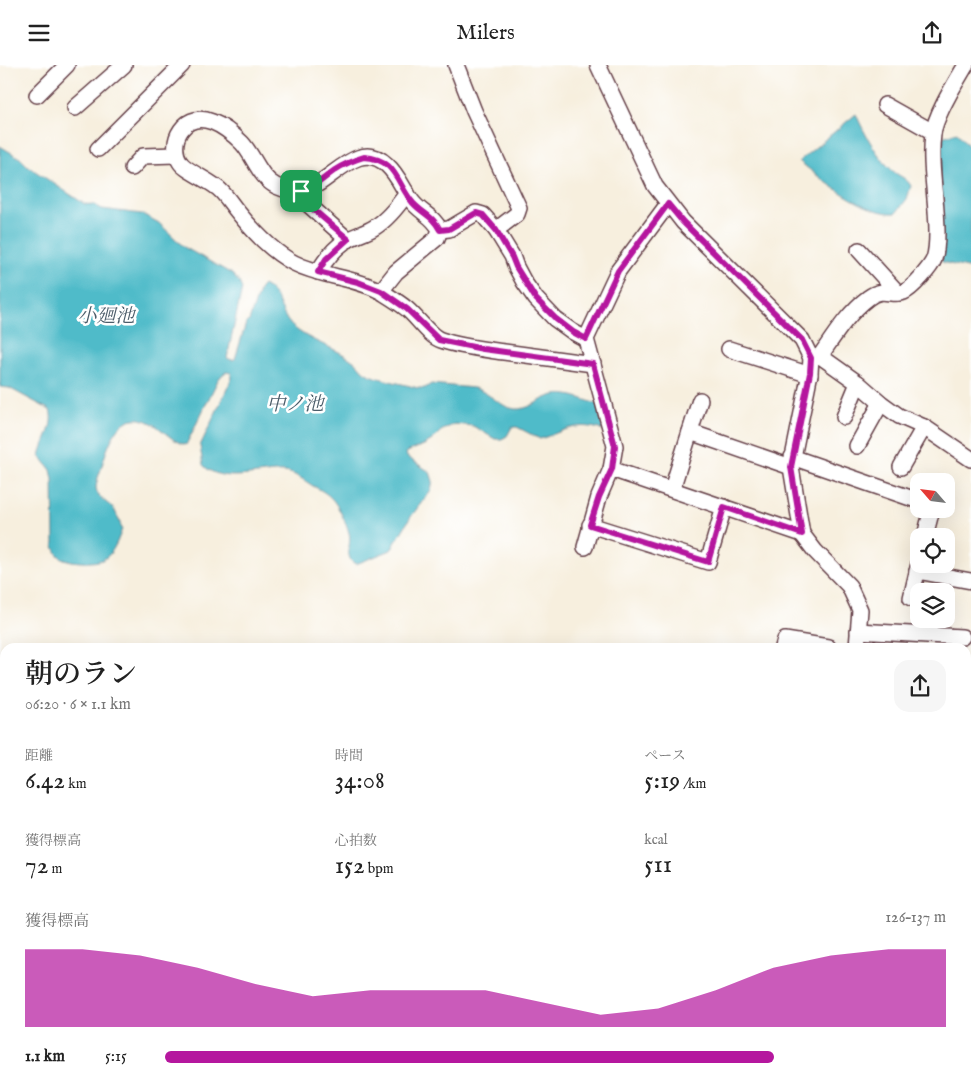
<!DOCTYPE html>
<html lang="ja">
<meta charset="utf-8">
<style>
body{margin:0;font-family:"IM FELL English","Noto Serif JP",serif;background:#f6f6f6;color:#222;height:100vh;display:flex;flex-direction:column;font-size:19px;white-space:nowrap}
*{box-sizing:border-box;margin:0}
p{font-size:16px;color:#767676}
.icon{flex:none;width:28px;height:28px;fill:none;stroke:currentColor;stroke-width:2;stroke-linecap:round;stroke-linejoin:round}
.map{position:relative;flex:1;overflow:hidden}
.details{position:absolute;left:0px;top:578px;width:971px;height:444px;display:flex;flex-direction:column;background:#fff;border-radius:15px 15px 0 0;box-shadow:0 5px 20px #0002}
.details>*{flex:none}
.needle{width:32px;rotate:298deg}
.fabs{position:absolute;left:910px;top:408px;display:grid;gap:10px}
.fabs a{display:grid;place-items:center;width:45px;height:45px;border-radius:10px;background:#fff;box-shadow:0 5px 20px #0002;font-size:25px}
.pin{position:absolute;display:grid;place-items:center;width:42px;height:42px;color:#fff;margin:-21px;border-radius:10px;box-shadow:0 2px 8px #0006}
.round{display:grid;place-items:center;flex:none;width:52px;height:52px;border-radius:15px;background:#f6f6f6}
.summary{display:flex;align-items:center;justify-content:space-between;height:85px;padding:0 25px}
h1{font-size:28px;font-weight:600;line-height:38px}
.figures{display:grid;grid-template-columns:repeat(3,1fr);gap:8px;height:85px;padding:5px 25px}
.figures div{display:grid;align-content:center}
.figures b{font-size:25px;font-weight:600}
.figures small{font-size:14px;font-weight:400}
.figures p{font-size:14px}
.chart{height:140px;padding:10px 25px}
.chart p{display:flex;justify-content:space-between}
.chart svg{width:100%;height:90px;margin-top:5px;fill:#b5179e;opacity:.7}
ul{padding:0 25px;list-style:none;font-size:16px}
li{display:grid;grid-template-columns:80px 60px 1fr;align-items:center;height:38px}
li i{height:12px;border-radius:6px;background:#b5179e}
header{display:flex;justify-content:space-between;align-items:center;height:65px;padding:0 25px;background:#fff;font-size:22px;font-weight:600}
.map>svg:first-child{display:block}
.water{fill:#4fbbc9;stroke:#4c6d7a}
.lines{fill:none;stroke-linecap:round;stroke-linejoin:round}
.minor-casing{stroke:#643e46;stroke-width:18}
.minor{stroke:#fff;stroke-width:15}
.route-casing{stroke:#fff;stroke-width:10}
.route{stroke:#b5179e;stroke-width:6}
.labels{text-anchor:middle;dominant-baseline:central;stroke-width:5;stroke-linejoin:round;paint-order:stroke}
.water-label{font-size:19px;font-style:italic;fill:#4c5d6a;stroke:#fff}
</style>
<header><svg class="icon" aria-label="menu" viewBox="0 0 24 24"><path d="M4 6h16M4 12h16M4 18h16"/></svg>Milers<svg class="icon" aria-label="share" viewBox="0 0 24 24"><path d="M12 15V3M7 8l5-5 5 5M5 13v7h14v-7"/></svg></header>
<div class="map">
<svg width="971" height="1021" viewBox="0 0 971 1021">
<rect width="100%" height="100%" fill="#fff"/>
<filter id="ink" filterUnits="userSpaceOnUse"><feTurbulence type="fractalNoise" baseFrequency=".02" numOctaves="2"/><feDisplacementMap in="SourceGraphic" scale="10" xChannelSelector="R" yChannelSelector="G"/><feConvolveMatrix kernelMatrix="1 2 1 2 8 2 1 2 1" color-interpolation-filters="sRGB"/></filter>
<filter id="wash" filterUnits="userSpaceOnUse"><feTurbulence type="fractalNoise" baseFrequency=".0096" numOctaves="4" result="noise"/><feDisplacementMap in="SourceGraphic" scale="20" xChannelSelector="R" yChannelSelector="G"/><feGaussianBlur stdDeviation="1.12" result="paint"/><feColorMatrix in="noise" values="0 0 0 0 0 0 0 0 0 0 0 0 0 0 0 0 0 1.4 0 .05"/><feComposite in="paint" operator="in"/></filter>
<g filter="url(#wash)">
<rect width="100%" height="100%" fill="#f7efde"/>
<g class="water">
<path d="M 856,49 C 864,68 878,93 893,106 C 900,112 907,113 911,121 L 907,134 L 896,148 C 867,151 821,114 799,96 Z"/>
<polygon points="957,67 971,84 971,204 942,197 939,100 942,72"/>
<path d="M 0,81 L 20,93 L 29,102 L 77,134 L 85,139 L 95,140 L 102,144 L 142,149 L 150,153 L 159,158 L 184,182 L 232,209 L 239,217 L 242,224 L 227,293 L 232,295 L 235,294 L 246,258 L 249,256 L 260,223 L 263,220 C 280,228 279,247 291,260 C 309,277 336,282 355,297 C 359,300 361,305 366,308 C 377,314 404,319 418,323 L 425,323 L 431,319 L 474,323 C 489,327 500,342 515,344 C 528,345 537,336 548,332 C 564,325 582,334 597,339 L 603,365 C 575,356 565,366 540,374 L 517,362 L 512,362 L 507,371 L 502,374 L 495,374 L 473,361 L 454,359 L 441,366 L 432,375 L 424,380 L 411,385 L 406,388 L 407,392 L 430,407 L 433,416 L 431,425 L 410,453 L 391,485 L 356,499 C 343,494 352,478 349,468 C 347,460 338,440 332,434 C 327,428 319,424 313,421 C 305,416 295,408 285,407 C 261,405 222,421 203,400 L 200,381 L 232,313 L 231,308 L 226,307 L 222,310 L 218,315 L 186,380 C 168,376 158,356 140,354 C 116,350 106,387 101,404 C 99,410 96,417 96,423 C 97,434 110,438 115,446 C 118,452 120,458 122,464 C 119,473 113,489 104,494 C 96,499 66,498 59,491 C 56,488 55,484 54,480 L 53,414 L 51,405 L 40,391 C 43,376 55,361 50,345 L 9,323 L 0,322 Z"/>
<polygon points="0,716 5,717 5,869 0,868"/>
<polygon points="367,1016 398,1016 399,1021 369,1021"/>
<polygon points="618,1016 797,1016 806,1021 622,1021"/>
</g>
</g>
<g filter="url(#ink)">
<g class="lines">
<defs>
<g id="minor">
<polyline points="456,0 474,46 519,143 517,149 496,165"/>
<polyline points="598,0 655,121 683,157 802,275 811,293 810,308 791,402 802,469 815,486 849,521 860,545 857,582"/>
<polyline points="37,30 67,0"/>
<polyline points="885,40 933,67"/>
<polyline points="75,43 124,0"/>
<polyline points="98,84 182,0"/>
<polyline points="132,103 143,91 176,90"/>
<polyline points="301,126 301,133 348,175"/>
<polyline points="440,165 449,164 476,148 483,150 496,165 512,191 516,202 524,217 536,234 555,254 573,267 586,274"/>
<polyline points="859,185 898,228"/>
<path d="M 318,207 C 326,194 334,183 347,175 C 356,170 366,168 375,162 C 388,154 398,141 407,128"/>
<path d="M 381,226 L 396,207 L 437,173 L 440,165 C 433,150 420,148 411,135 C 403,124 398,110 387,100 C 357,71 329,122 301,126 C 294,127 283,124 276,121 C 260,113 254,91 242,78 C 227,63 198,41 181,65 C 174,75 174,88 180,97 C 185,106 212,116 221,126 C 227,132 232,140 237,146 C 253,166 271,186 294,198 C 322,212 355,212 382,227 C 390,232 400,238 407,244 C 417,252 430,272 441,275 C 461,282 483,284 504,287 C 534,291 563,295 593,299"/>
<polyline points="729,284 810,310"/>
<path d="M 820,291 C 834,271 848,248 868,233 C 884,221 890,232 904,227 C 912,224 931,202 934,194 C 937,185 937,176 937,167 C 937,134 929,101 933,69 C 935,50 956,17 966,0"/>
<polyline points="811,293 820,291 858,318 881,338 899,351 924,362 971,394"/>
<polyline points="844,352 858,318"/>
<polyline points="690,367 791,402"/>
<polyline points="857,381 881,338"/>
<polyline points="792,392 919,436"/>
<polyline points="901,402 924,362"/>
<polyline points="611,404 802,469"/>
<polyline points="672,424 700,335"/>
<polyline points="590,460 708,497 724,442"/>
<polyline points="925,471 932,444"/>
<polyline points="585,482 599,432 611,404 615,381 586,274 618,206 668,139"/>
<polyline points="917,506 971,516"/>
<polyline points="911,533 919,499"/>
<polyline points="858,566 962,572"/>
<polyline points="783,582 785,575 828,582"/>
<polyline points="966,631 971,631"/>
<polyline points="966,710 971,709"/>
<polyline points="0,910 5,910"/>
<polyline points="966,1008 971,1014"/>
<polyline points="81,1016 83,1021"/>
<polyline points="187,1021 190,1016"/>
</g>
</defs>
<use href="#minor" class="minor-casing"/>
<use href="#minor" class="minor"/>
</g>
</g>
<g class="lines" filter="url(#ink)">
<defs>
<path id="route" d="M 364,92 C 397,94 396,118 413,138 C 423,149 433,151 440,165 L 449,164 L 476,148 L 483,150 L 496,165 L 512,192 L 516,202 L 536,234 L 556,254 L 573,267 L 586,274 L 618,206 L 668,139 L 683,157 L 802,275 L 811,293 L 810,308 L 791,402 L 802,469 L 724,442 L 708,497 L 590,460 L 599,432 L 612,404 L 615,381 L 593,299 L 483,284 L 439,275 L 407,244 L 381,226 L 358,217 L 318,207 L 326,194 L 348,174 L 301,134 L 301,126 C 318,120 321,115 335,105 C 344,99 354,95 364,92 Z"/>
</defs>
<use href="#route" class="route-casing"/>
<use href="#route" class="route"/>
</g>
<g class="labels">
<g class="water-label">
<text x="106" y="252">小廻池</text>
<text x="295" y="340">中ノ池</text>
</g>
</g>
</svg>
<div class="fabs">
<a><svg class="needle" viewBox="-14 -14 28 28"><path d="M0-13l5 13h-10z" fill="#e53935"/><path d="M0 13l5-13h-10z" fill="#767676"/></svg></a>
<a><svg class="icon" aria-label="locate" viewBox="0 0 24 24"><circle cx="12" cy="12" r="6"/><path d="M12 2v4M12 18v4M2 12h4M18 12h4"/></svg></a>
<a><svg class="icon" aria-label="layers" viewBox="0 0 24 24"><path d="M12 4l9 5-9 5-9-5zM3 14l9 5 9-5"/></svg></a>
</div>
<div class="pin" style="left:301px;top:126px;background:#1e9e55"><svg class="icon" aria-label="arrive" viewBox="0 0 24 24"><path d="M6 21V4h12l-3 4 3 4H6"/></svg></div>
<section class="details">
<div class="summary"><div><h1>朝のラン</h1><p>06:20 · 6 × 1.1 km</p></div><a class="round"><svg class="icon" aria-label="share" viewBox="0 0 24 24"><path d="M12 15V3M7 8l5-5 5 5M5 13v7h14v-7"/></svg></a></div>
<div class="figures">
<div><p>距離</p><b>6.42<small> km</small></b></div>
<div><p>時間</p><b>34:08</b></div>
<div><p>ペース</p><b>5:19<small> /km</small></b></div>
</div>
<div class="figures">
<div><p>獲得標高</p><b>72<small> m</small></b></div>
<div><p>心拍数</p><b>152<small> bpm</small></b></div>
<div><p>kcal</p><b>511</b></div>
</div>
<div class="chart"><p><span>獲得標高</span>126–137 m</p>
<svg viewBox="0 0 160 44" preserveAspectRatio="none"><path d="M0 44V6L10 6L20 9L30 15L40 23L50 29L60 26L70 26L80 26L90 32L100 38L110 35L120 26L130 15L140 9L150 6L160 6V44z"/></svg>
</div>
<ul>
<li><b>1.1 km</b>5:15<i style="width:78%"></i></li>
</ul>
</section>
</div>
